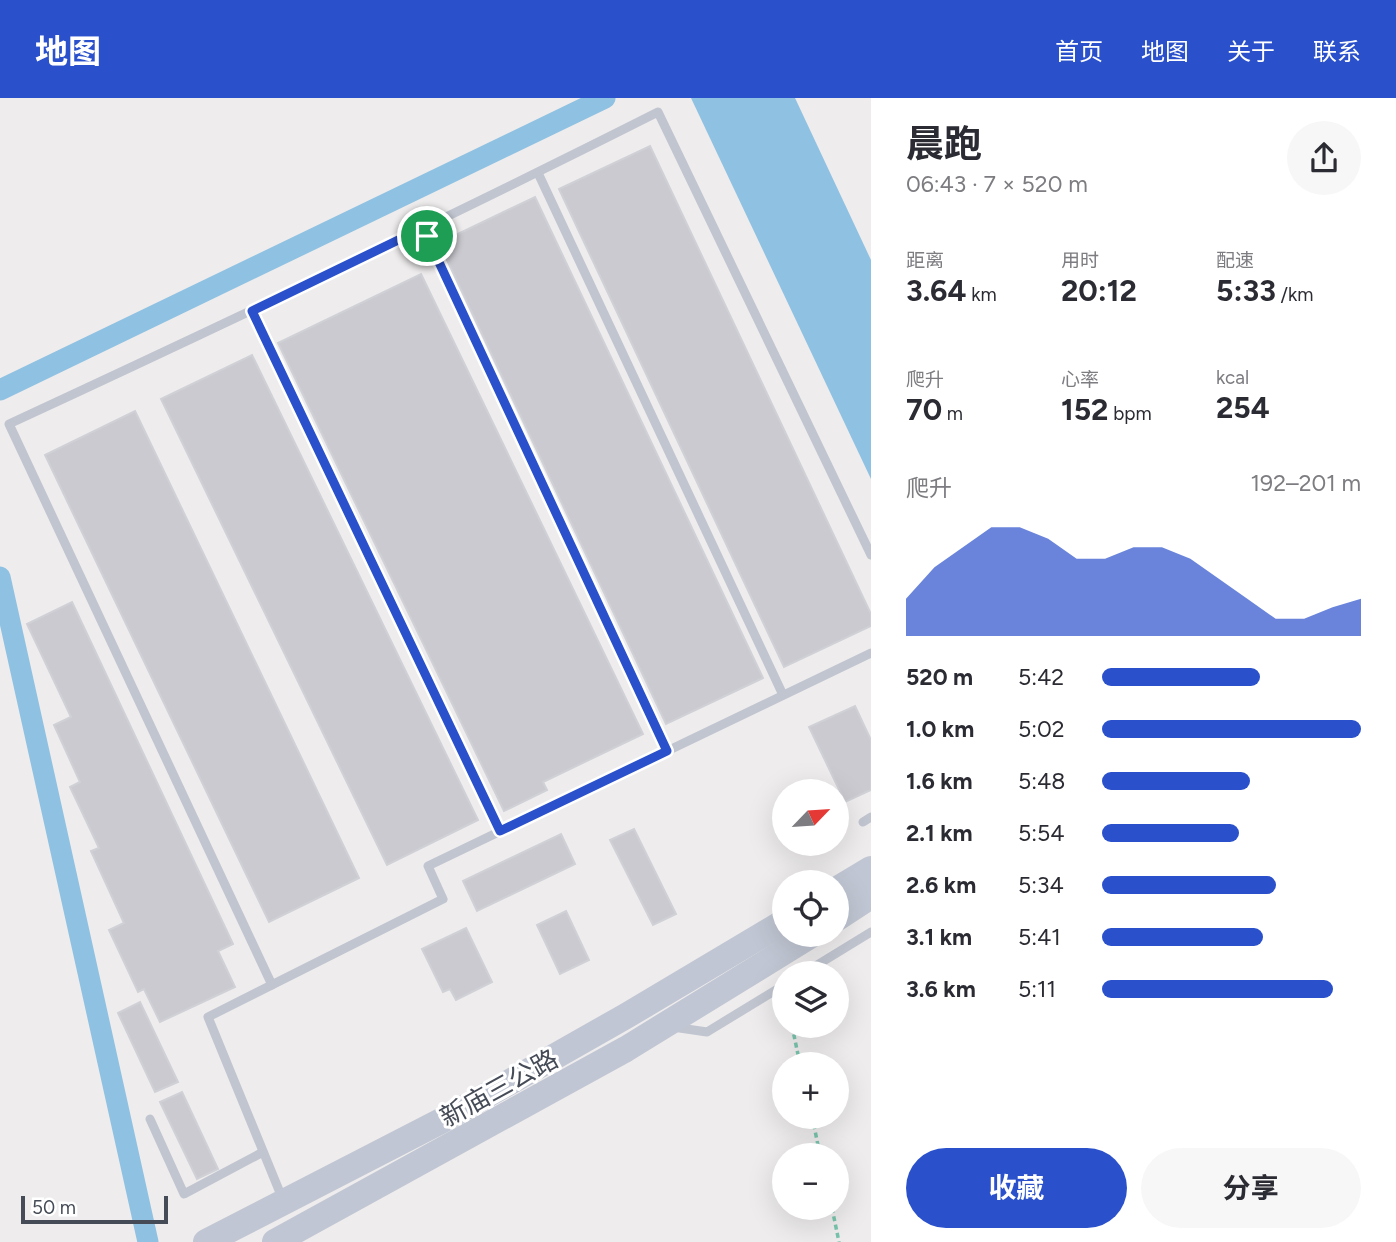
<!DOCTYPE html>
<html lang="zh">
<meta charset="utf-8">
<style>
body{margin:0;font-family:Figtree,"Noto Sans SC",sans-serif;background:#f7f7f7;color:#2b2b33;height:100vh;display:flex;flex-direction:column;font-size:26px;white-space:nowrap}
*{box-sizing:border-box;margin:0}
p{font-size:23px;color:#7c7c81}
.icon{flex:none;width:38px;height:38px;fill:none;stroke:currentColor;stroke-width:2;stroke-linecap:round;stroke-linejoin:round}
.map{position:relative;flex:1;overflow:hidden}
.sheet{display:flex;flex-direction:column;background:#fff;width:525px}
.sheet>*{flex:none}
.needle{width:46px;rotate:65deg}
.tools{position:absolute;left:772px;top:681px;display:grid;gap:14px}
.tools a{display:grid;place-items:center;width:77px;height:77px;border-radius:50%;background:#fff;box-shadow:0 7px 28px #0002;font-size:35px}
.scale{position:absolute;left:21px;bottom:18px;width:147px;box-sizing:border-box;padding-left:7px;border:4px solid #464c57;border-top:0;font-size:19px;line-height:24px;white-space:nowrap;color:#464c57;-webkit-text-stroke:5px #fff;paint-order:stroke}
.pin{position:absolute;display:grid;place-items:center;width:60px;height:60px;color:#fff;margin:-30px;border:4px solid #fff;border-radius:50%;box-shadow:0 2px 7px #0007}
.round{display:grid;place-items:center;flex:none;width:74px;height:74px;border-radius:37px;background:#f7f7f7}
.summary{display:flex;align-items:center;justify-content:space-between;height:119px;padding:0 35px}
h1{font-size:38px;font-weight:700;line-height:52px}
.metrics{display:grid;grid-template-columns:repeat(3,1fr);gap:10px;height:119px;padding:7px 35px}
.metrics div{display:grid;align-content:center}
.metrics b{font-size:30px;font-weight:700}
.metrics small{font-size:19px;font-weight:400}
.metrics p{font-size:19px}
.chart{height:196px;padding:14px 35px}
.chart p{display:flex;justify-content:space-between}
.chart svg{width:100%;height:126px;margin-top:7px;fill:#2a51cb;opacity:.7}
.cta{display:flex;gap:14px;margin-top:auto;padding:14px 35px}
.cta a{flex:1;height:80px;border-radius:42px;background:#2a51cb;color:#fff;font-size:28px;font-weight:700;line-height:80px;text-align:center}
.cta a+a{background:#f7f7f7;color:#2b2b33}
ul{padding:0 35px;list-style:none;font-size:23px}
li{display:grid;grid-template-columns:112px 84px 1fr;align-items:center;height:52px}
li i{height:18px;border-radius:9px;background:#2a51cb}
header{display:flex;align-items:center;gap:42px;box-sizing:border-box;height:98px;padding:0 35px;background:#2a51cb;color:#fff}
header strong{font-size:33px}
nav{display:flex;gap:38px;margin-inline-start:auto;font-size:24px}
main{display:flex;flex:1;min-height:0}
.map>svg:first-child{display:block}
.water{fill:#8ec1e2}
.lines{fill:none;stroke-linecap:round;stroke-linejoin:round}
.canal{stroke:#8ec1e2;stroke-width:21}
.building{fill:#cacad0;stroke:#d0d1d7;stroke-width:2}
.path{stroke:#79c4ad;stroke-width:3.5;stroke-dasharray:5 3.5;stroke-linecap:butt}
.lane{stroke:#c0c5d0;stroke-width:9}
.secondary{stroke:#c0c6d3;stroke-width:26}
.route-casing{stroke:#fff;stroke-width:14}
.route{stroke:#2a51cb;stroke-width:9}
.labels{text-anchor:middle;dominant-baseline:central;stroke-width:6;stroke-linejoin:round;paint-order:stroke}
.street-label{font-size:26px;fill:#464c57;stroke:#fff}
</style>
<header>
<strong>地图</strong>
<nav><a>首页</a><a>地图</a><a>关于</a><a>联系</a></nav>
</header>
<main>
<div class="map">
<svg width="871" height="1144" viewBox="0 0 871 1144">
<rect width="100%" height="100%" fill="#eeecec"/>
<polygon class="water" points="691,0 795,0 871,162 871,381"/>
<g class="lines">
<g class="canal">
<polyline points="0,292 605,0"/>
<polyline points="0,479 148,1144"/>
</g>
</g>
<g class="building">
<polygon points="650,48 871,516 871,528 784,569 559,91"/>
<polygon points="535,99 763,580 666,626 439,145"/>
<polygon points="421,176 643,636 543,684 547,692 504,713 278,245"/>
<polygon points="252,257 478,722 387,767 161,301"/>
<polygon points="135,313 359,780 269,824 45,357"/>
<polygon points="72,504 233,846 218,853 235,889 160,924 144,891 138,894 109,832 124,825 91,753 99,750 70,689 80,684 54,627 71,619 27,526"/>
<polygon points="855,608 871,642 871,692 845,704 809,629"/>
<polygon points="634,731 676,816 653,827 610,742"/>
<polygon points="561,736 575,766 477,813 463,783"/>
<polygon points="566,813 589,862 560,876 537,827"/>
<polygon points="466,830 492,884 456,902 450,891 443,894 422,851"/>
<polygon points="140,904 178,984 155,994 118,915"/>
<polygon points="182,994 218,1071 197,1081 160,1004"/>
</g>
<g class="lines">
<g class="path">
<polyline points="792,928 800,966"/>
<polyline points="812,1018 820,1057"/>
<polyline points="832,1110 839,1144"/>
</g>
<g class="lane">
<polyline points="538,75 783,597"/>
<polyline points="423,130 667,653"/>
<polyline points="252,213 500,733"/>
<polyline points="863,724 871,719"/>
<polyline points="804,875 871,834"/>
<path d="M 272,887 L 9,326 C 227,225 444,122 658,14 L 871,457"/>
<polyline points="673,929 707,934 784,887"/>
<polyline points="150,1021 184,1096 263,1054"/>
<polyline points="283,1102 208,919 443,801 428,768 871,555"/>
</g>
<g class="secondary">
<polyline points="836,792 871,771"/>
<polyline points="836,821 871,798"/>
<polyline points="206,1144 441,1023 626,918 784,824"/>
<polyline points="275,1144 626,951 813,836"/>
</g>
</g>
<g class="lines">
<defs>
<polygon id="route" points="423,130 667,653 500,733 252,213"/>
</defs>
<use href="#route" class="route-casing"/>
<use href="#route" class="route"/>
</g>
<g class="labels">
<g class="street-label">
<text transform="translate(499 990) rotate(-29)">新庙三公路</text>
</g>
</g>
</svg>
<div class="tools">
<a><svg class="needle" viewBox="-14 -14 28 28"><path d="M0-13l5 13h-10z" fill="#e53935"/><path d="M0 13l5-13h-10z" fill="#7c7c81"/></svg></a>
<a><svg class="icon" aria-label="locate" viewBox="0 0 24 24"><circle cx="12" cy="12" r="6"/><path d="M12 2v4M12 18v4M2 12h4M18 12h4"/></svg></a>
<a><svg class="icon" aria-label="layers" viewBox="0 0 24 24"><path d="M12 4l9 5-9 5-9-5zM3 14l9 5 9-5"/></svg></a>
<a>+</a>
<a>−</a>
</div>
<div class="scale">50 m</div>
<div class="pin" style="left:427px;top:138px;background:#1e9e55"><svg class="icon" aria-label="arrive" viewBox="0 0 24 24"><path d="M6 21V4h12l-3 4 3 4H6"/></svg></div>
</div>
<section class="sheet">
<div class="summary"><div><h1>晨跑</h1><p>06:43 · 7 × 520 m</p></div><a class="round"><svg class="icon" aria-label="share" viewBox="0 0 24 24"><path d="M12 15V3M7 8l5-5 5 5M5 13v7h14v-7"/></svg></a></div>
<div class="metrics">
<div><p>距离</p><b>3.64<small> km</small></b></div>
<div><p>用时</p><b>20:12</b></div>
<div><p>配速</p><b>5:33<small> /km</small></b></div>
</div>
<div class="metrics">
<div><p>爬升</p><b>70<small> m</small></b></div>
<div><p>心率</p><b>152<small> bpm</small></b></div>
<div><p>kcal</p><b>254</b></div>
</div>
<div class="chart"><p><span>爬升</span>192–201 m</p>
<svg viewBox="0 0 160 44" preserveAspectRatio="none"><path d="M0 44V31L10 20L20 13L30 6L40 6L50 10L60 17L70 17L80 13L90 13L100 17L110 24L120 31L130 38L140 38L150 34L160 31V44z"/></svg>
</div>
<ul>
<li><b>520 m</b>5:42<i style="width:61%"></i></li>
<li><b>1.0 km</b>5:02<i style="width:100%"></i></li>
<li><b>1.6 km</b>5:48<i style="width:57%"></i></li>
<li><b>2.1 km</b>5:54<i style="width:53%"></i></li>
<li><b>2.6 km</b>5:34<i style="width:67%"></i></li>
<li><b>3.1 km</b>5:41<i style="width:62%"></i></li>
<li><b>3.6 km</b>5:11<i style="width:89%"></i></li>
</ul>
<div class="cta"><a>收藏</a><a>分享</a></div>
</section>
</main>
